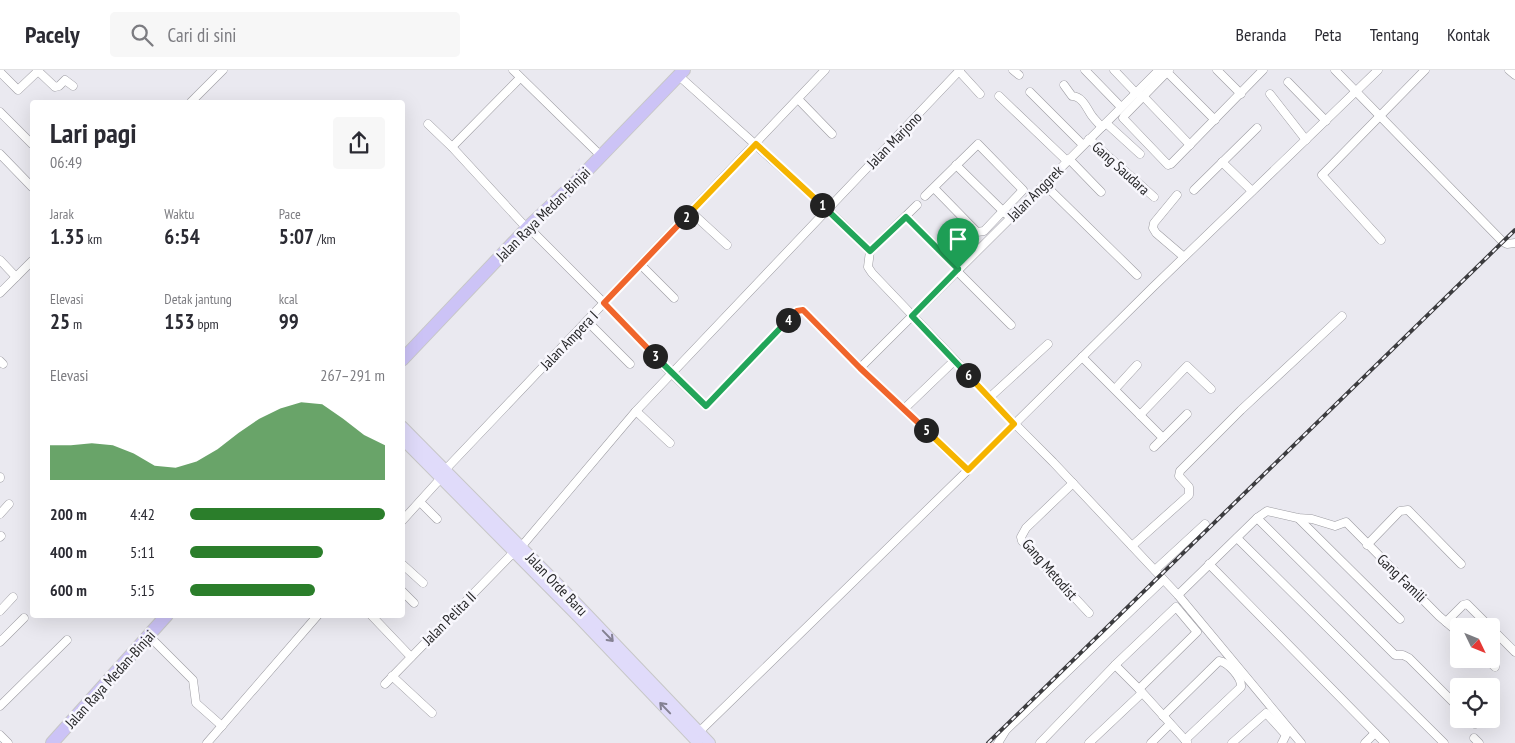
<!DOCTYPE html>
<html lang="id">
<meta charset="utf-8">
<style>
body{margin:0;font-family:"PT Sans Narrow",sans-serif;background:#f7f7f7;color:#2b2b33;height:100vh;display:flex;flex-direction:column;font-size:19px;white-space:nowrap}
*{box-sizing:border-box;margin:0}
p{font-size:16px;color:#7c7c81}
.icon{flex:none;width:28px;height:28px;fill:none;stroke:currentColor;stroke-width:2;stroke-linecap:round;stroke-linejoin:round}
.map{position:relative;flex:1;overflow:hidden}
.panel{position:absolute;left:30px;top:30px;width:375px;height:518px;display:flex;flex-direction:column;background:#fff;border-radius:5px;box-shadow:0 5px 20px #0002}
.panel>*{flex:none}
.needle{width:32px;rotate:133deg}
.buttons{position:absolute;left:1450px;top:548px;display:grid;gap:10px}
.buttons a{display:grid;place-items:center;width:50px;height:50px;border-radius:5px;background:#fff;box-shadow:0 5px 20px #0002;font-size:25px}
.pin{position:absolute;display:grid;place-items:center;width:42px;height:42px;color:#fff;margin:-51px -21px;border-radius:50% 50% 50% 0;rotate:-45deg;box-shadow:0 0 5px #0007}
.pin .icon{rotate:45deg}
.km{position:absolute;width:25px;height:25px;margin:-12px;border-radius:50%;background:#222;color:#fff;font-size:14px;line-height:25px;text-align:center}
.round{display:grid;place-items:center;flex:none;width:52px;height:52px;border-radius:5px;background:#f7f7f7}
.summary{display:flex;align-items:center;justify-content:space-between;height:85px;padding:0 20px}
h1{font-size:28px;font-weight:800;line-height:38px}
.stats{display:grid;grid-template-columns:repeat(3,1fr);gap:8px;height:85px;padding:5px 20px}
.stats div{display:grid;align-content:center}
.stats b{font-size:21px;font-weight:800}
.stats small{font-size:14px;font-weight:400}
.stats p{font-size:14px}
.chart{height:140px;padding:10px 20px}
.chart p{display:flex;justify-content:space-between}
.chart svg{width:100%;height:90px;margin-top:5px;fill:#2b7e2b;opacity:.7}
ul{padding:0 20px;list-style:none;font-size:16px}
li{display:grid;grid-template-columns:80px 60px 1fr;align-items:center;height:38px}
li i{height:12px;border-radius:6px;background:#2b7e2b}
header{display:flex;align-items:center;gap:30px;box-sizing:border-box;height:70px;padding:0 25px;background:#fff;border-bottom:1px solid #e1e1e2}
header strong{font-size:24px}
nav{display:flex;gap:28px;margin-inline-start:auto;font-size:18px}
.search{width:350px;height:45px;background:#f7f7f7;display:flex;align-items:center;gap:12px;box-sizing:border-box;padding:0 18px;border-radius:5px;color:#7c7c81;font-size:19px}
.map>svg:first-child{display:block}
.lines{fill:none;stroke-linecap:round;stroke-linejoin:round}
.minor-casing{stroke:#9d9ca2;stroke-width:9}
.major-casing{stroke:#c7c7c7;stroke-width:12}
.highway-casing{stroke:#c7c7c7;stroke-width:14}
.minor{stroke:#fff;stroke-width:8}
.major{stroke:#e0dbfa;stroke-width:10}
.highway{stroke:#ccc3f6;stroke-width:12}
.rail-casing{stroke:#3c3c3f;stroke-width:4}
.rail{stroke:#f8f7fd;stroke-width:2;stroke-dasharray:5.5;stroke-linecap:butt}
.oneway{stroke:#848192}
.split-1-casing{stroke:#fff;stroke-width:10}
.split-2-casing{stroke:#fff;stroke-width:10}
.split-3-casing{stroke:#fff;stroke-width:10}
.split-4-casing{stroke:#fff;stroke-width:10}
.split-5-casing{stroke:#fff;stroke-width:10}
.split-6-casing{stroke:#fff;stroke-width:10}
.split-7-casing{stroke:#fff;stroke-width:10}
.split-1{stroke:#22a559;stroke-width:6}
.split-2{stroke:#f5b400;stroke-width:6}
.split-3{stroke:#f0652b;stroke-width:6}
.split-4{stroke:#22a559;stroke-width:6}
.split-5{stroke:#f0652b;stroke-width:6}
.split-6{stroke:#f5b400;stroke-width:6}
.split-7{stroke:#22a559;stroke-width:6}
.labels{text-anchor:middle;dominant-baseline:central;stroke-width:5;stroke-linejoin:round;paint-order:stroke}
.street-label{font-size:15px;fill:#272729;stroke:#f8f7fd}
</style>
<header>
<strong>Pacely</strong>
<div class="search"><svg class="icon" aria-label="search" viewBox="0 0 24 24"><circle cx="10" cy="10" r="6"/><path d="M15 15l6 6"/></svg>Cari di sini</div>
<nav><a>Beranda</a><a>Peta</a><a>Tentang</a><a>Kontak</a></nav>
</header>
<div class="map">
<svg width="1515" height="673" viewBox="0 0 1515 673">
<rect width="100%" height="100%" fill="#eae9f0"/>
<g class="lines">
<defs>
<g id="minor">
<polyline points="37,0 55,17 59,16 65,10 73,16"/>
<polyline points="513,0 597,82"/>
<polyline points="1013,0 1019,5"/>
<polyline points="1085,0 1121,37"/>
<polyline points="1114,0 1136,23"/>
<polyline points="1165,0 1215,50"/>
<polyline points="1169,0 1124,46 1123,48 1168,95 1171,94 1263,0"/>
<polyline points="1217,0 1241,24"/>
<polyline points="1335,0 1503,172 1507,174 1515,173"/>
<polyline points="1509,0 1515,5"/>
<polyline points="959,1 980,24"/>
<polyline points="0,2 18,20 38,1"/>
<polyline points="679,6 827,139 870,181 868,197 872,203 955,290 989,328 1053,392 1178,525 1301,673"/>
<polyline points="1288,12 1326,51"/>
<path d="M 1064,15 L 1072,26 C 1081,26 1086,36 1090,43 C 1093,48 1098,53 1102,57"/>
<polyline points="1030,22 1083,75"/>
<polyline points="1270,24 1306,70"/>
<polyline points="999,26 1067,91"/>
<polyline points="1143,26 1190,75"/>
<polyline points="798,29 832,64"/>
<polyline points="191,32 223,0"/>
<polyline points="0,42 32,74"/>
<polyline points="1106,53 1140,84"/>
<polyline points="428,54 452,77 522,153"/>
<polyline points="1089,69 1154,127"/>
<polyline points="452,77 520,8"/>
<polyline points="0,84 32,117"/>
<polyline points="1069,89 1101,122"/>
<polyline points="1222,92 1252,121"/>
<polyline points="956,95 1006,144"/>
<polyline points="1044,114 1137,205"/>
<polyline points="1194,120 1257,58"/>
<polyline points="1177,125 1154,153 1153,158 1156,163 1184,187"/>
<polyline points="925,126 978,74 1023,120 984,161 977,162 934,118"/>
<polyline points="691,142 727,175"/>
<polyline points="906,147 959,199"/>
<polyline points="528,157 604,233 671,303 706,336 797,241 803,240 860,298 968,400"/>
<polyline points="1381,170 1322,105 1425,0"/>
<polyline points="870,181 917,135"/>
<polyline points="0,190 16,207"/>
<polyline points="641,195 674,228"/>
<polyline points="957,201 1011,255"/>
<polyline points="0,223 32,191"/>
<polyline points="587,251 630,294"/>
<polyline points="1082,287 1163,368 1154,377"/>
<polyline points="0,291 3,294"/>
<polyline points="860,298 1159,0"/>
<polyline points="1115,319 1137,295"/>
<polyline points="989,328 1048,274"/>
<polyline points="904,339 955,290"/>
<polyline points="636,341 670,373"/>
<polyline points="1140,345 1187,296 1211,319"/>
<polyline points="1163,368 1187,344"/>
<polyline points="445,400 825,0"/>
<polyline points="0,408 0,407"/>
<polyline points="1073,413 1026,458 1021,467 1022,471 1089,543"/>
<polyline points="420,432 437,449"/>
<polyline points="0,444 9,434"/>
<polyline points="1257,448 1395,585 1403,585 1409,588 1459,638"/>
<polyline points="1298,448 1400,549"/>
<polyline points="402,451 441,408"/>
<polyline points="0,467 1,466"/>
<polyline points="1237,468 1444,673"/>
<polyline points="1367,475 1397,444 1400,441 1408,440 1461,494"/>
<polyline points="1132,476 1189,425 1189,417 1179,406 1180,401 1241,340 1342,246"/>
<polyline points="521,477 636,341 960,0"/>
<polyline points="402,494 423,513"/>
<polyline points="1209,494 1385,673"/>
<polyline points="1155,500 1205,454"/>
<polyline points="402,521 414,533"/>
<polyline points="1178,525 1257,448 1267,441 1298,448 1312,449 1335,456 1346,452 1439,546 1459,563"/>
<polyline points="0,541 13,527"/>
<polyline points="371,545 411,587"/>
<polyline points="1446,552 1463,535 1467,534 1489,556"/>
<polyline points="1491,558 1515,582"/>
<polyline points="153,570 193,610 196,633 222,656"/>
<polyline points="0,572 24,548"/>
<polyline points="1486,589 1495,597"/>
<polyline points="1115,595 1139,619 1187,672"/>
<polyline points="392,606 432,643"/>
<polyline points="385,614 514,482"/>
<polyline points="0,636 67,570"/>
<path d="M 1163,646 L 1219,591 C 1228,592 1242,608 1241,617 L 1185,670"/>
<polyline points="1470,649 1475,654"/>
<polyline points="700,661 968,400 1152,218 1378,0"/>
<polyline points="0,665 8,673"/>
<polyline points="1474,668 1479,673"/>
<polyline points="207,673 318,545"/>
<polyline points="998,673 1006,660 1163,510"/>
<polyline points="1040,673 1115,595 1176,537 1197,562 1139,619"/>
<polyline points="1089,673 1142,623"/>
<polyline points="1151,673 1170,654"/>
<polyline points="1232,673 1266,643 1286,665 1282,673"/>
<polyline points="1365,673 1375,663"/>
</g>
<g id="major">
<polyline points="402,356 569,525 710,673"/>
<polyline points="402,369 579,548 698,673"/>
</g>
<g id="highway">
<polyline points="402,290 528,157 575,113 684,0"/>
<polyline points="52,673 167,545"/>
</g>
</defs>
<use href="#minor" class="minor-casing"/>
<use href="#major" class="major-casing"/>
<use href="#highway" class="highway-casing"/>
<use href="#minor" class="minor"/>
<use href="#major" class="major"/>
<use href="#highway" class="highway"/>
<defs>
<polyline id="rail" points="988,673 1515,160"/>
</defs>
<use href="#rail" class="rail-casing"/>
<use href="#rail" class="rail"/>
</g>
<defs><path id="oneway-shaft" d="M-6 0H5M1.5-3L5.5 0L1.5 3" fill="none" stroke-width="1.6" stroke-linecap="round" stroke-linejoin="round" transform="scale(1.25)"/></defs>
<g class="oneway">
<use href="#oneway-shaft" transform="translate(608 566) rotate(46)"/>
<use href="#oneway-shaft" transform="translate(665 638) rotate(-134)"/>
</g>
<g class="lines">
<defs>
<polyline id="split-1" points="822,135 870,181 906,147 958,199"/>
<polyline id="split-2" points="686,147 756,74 822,135"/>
<polyline id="split-3" points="655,286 604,233 686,147"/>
<polyline id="split-4" points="655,286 706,336 788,250"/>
<polyline id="split-5" points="788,250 797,241 803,240 860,298 926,360"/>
<polyline id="split-6" points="926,360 968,400 1014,354 968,305"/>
<polyline id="split-7" points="958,199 912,246 968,305"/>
</defs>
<use href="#split-1" class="split-1-casing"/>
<use href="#split-2" class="split-2-casing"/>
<use href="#split-3" class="split-3-casing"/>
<use href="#split-4" class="split-4-casing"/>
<use href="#split-5" class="split-5-casing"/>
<use href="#split-6" class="split-6-casing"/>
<use href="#split-7" class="split-7-casing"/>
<use href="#split-1" class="split-1"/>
<use href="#split-2" class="split-2"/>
<use href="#split-3" class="split-3"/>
<use href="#split-4" class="split-4"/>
<use href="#split-5" class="split-5"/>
<use href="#split-6" class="split-6"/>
<use href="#split-7" class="split-7"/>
</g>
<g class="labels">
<g class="street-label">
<text transform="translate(894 70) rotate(-46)">Jalan Marjono</text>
<text transform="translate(1121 98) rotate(42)">Gang Saudara</text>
<text transform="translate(1035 123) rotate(-45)">Jalan Anggrek</text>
<text transform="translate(543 144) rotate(-45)">Jalan Raya Medan-Binjai</text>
<text transform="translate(569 270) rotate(-46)">Jalan Ampera I</text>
<text transform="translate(1050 499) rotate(49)">Gang Metodist</text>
<text transform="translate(1402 508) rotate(44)">Gang Famili</text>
<text transform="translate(557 514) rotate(46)">Jalan Orde Baru</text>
<text transform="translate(449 548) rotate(-45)">Jalan Pelita II</text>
<text transform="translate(110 609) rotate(-48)">Jalan Raya Medan-Binjai</text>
</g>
</g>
</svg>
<div class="buttons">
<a><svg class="needle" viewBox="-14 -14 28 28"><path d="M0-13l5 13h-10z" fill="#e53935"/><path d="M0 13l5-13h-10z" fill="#7c7c81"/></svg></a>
<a><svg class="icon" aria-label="locate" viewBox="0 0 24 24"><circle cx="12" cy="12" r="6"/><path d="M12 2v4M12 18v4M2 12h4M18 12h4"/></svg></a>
</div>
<div class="pin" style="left:958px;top:199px;background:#1e9e55"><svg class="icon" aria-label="arrive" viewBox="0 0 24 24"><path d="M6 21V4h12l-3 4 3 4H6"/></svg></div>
<b class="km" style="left:822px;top:135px">1</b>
<b class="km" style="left:686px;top:147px">2</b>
<b class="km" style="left:655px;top:286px">3</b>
<b class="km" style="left:788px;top:250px">4</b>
<b class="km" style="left:926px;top:360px">5</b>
<b class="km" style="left:968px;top:305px">6</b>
<section class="panel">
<div class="summary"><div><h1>Lari pagi</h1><p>06:49</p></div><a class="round"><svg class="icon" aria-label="share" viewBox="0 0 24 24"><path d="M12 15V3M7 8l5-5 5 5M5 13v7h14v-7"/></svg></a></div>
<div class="stats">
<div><p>Jarak</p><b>1.35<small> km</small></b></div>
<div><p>Waktu</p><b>6:54</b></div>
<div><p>Pace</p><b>5:07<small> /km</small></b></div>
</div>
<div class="stats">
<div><p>Elevasi</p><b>25<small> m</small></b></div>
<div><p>Detak jantung</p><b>153<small> bpm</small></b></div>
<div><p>kcal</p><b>99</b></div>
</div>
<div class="chart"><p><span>Elevasi</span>267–291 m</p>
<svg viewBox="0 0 160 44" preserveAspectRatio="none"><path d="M0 44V27L10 27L20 26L30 27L40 31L50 37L60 38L70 35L80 29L90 21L100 14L110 9L120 6L130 7L140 14L150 22L160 27V44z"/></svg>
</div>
<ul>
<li><b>200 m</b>4:42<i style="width:100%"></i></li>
<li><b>400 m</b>5:11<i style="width:68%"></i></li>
<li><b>600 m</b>5:15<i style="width:64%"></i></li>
</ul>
</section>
</div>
